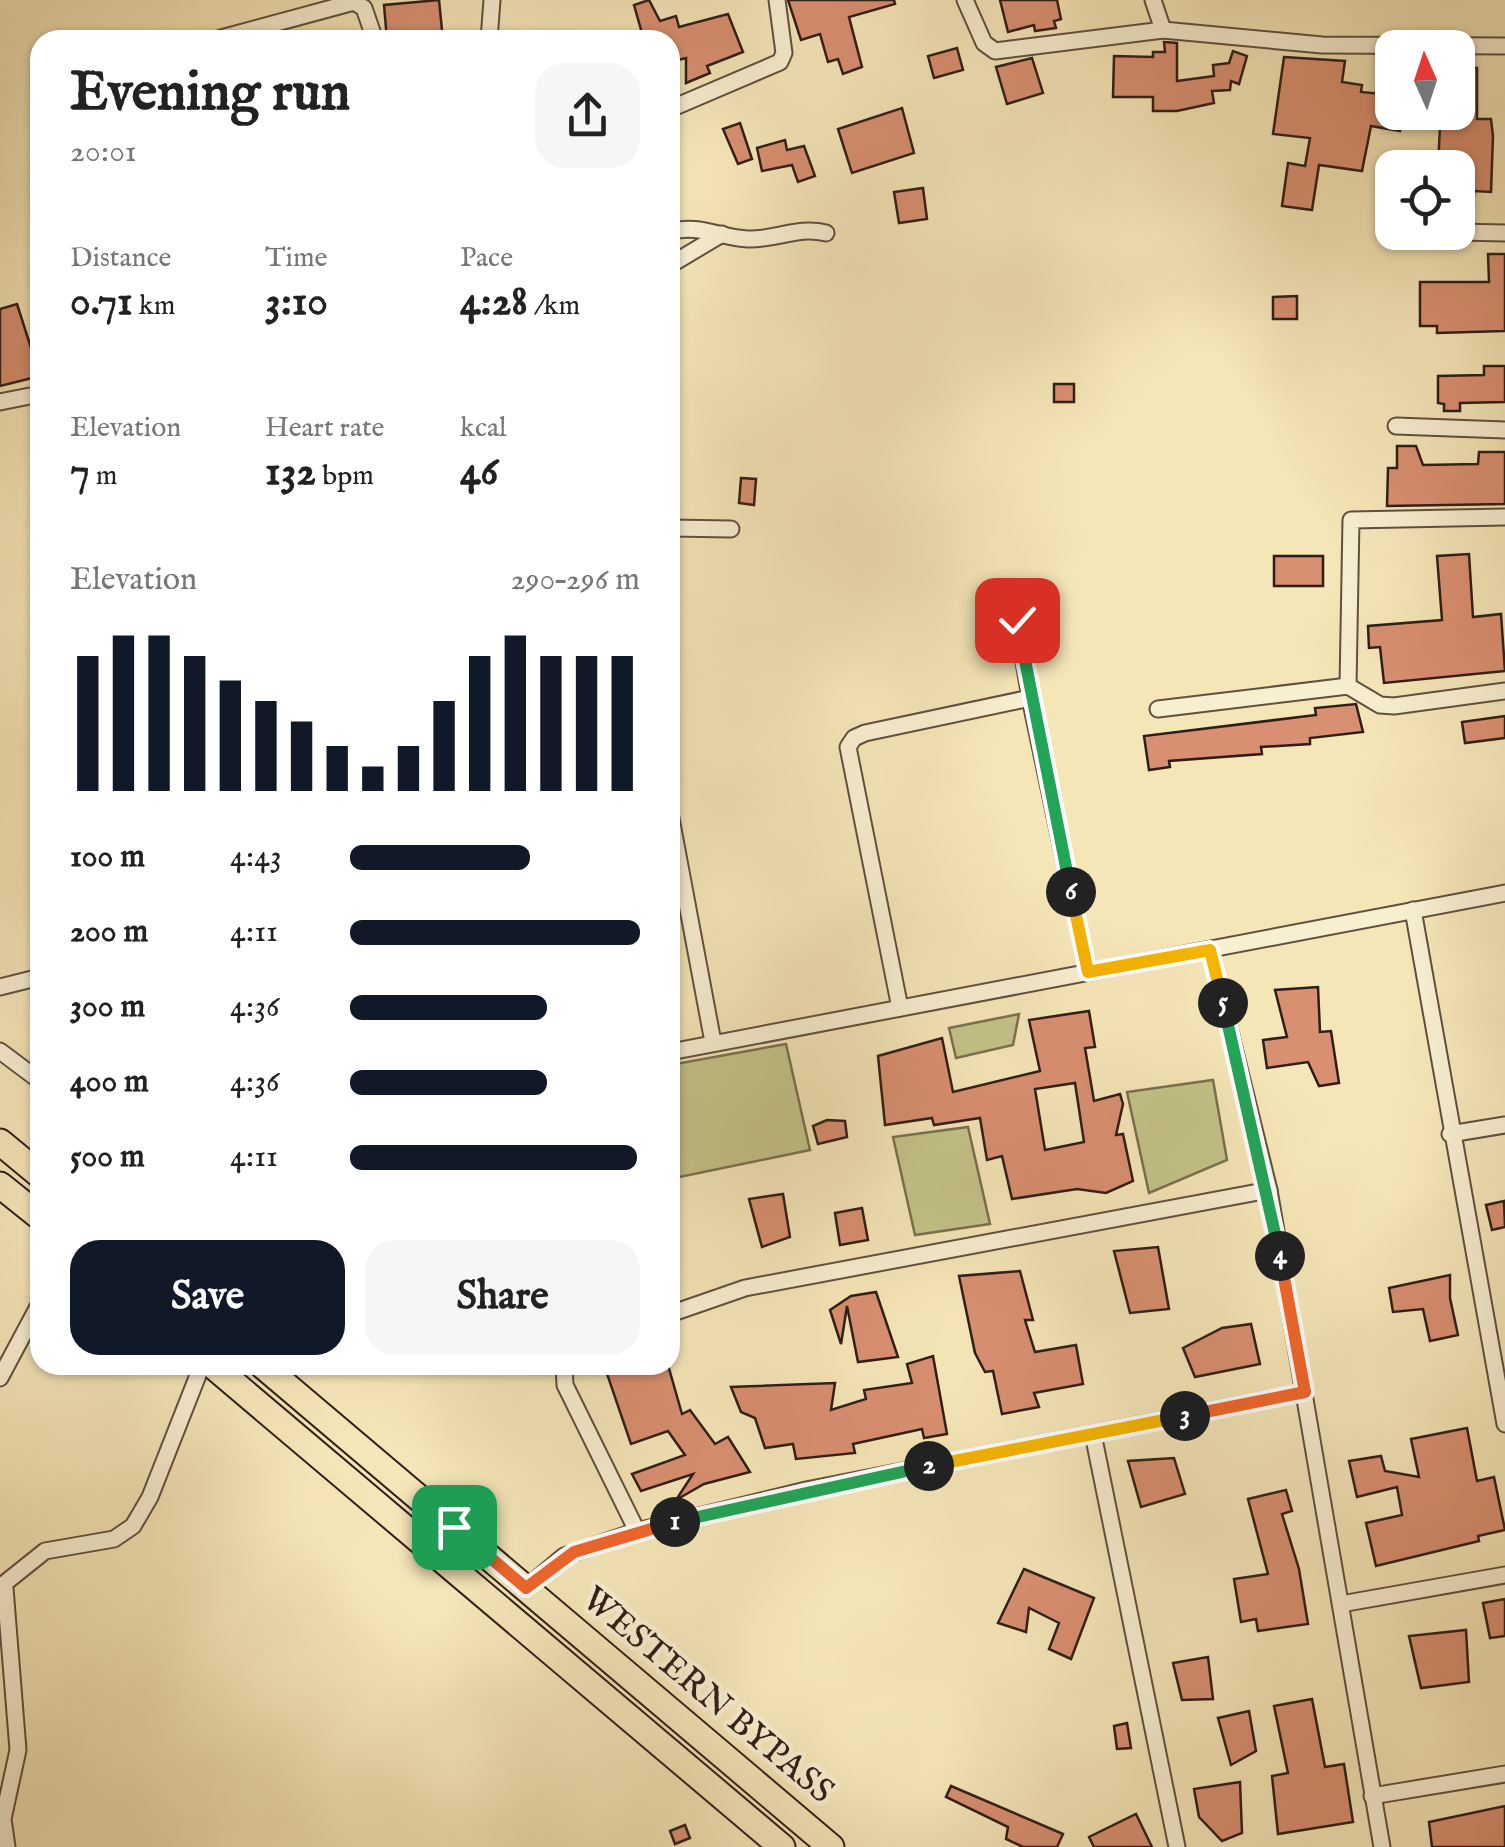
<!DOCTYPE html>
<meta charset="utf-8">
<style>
body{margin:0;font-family:"IM FELL English",serif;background:#f6f6f6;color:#222;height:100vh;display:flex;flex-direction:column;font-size:38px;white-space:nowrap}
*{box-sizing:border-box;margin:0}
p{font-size:32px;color:#767676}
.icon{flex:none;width:55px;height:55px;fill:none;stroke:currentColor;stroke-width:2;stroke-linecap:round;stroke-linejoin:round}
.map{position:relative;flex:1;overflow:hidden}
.panel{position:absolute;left:30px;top:30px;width:650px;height:1345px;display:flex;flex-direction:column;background:#fff;border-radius:30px;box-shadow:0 2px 8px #0004}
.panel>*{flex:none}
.needle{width:65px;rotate:357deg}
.controls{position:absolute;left:1375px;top:30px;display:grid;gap:20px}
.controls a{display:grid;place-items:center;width:100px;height:100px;border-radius:20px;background:#fff;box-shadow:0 2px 8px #0004;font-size:50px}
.pin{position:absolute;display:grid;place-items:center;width:85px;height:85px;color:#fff;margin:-42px;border-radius:20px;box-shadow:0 5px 15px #0006}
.km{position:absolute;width:50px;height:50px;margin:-25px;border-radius:50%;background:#222;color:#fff;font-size:28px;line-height:50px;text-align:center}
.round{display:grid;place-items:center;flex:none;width:105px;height:105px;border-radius:30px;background:#f6f6f6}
.summary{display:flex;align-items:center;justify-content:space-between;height:170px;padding:0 40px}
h1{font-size:55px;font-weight:800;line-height:75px}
.figures{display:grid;grid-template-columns:repeat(3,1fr);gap:15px;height:170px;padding:10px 40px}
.figures div{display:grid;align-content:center}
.figures b{font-size:42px;font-weight:800}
.figures small{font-size:28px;font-weight:400}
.figures p{font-size:28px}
.chart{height:280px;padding:20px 40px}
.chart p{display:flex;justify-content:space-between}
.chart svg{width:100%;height:180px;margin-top:10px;stroke:#111827;stroke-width:6}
.primary-button{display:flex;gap:20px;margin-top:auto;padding:20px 40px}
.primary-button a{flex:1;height:115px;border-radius:30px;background:#111827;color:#fff;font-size:40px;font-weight:800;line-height:115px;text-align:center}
.primary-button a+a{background:#f6f6f6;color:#222}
ul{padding:0 40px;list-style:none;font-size:32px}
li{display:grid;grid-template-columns:160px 120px 1fr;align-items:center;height:75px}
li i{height:25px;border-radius:12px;background:#111827}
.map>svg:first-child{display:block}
.green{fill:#c4c389;stroke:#7a7050;stroke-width:2.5}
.building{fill:#d98f71;stroke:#2f1e17;stroke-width:2.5;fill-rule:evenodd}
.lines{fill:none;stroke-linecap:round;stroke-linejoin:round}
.street-casing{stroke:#60503f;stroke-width:19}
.primary-casing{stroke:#2f1e17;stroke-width:29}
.street{stroke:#f8efd1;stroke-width:15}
.primary{stroke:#f5e6b8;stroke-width:25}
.split-1-casing{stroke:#fff;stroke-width:20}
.split-2-casing{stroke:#fff;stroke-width:20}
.split-3-casing{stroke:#fff;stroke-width:20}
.split-4-casing{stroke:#fff;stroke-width:20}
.split-5-casing{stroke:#fff;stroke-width:20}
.split-6-casing{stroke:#fff;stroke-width:20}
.split-7-casing{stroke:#fff;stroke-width:20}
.split-1{stroke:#f0652b;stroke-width:12}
.split-2{stroke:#22a559;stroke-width:12}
.split-3{stroke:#f5b400;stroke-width:12}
.split-4{stroke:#f0652b;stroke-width:12}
.split-5{stroke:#22a559;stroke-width:12}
.split-6{stroke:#f5b400;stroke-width:12}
.split-7{stroke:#22a559;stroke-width:12}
.labels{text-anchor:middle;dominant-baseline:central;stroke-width:9;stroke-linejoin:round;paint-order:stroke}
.street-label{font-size:35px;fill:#2f1e17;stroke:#f8efd1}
</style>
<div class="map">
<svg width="1505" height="1847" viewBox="0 0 1505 1847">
<rect width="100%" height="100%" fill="#f5e6b8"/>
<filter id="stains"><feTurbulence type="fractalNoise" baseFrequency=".002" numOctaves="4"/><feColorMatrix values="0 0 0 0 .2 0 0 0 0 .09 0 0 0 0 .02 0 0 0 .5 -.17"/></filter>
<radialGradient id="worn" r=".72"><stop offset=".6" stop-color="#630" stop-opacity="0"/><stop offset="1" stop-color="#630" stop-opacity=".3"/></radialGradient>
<g class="green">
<polygon points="1019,1014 1013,1045 956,1058 949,1028"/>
<polygon points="786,1044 810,1150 670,1179 670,1065"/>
<polygon points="1213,1080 1227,1160 1149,1193 1127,1092"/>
<polygon points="968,1127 990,1224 915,1235 893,1137"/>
</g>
<g class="building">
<polygon points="439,0 443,40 387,40 384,5"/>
<polygon points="649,0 660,21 676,16 679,27 728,14 743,52 707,66 710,73 686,83 686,58 670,62 670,40 644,40 634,5"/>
<polygon points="788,0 894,0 895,4 849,17 862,67 843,74 838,59 828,62 820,34 801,40"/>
<polygon points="1000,0 1057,0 1061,19 1054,21 1056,28 1035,31 1034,25 1008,32"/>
<polygon points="1164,42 1177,43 1177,81 1214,76 1213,65 1229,63 1233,51 1247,56 1239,84 1231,81 1230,90 1212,91 1214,103 1177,111 1153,111 1153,97 1113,97 1114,56 1153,57 1153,52 1165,52"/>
<polygon points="957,48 963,70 934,78 928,56"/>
<polygon points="1284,57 1345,61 1342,82 1362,85 1361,92 1392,95 1392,112 1404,112 1400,131 1371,126 1362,171 1319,165 1312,210 1282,206 1288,163 1305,166 1310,138 1273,134"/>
<polygon points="1032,58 1043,93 1007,104 996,67"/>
<polygon points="1458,68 1477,68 1477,119 1491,119 1493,136 1491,192 1474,191 1474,196 1458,196 1458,168 1438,168 1440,126 1407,123 1407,112 1458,112"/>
<polygon points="902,108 914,153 852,173 838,129"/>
<polygon points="740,123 752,159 738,164 723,129"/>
<polygon points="785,140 787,150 804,146 815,176 798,182 792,165 762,171 757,148"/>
<polygon points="923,188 927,219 899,223 894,192"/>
<polygon points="1488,254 1505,254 1505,331 1437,333 1437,326 1420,326 1420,282 1489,282"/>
<polygon points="1297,296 1297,319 1273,319 1273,297"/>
<polygon points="17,304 40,376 0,386 0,309"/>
<polygon points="1484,366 1505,366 1505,402 1460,403 1460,411 1444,411 1444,404 1438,403 1438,376 1484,375"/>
<rect x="1054" y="384" width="20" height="18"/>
<polygon points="1397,446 1416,446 1423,465 1478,464 1479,452 1505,452 1505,504 1387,506 1388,468 1397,468"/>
<polygon points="741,478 756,479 754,505 739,503"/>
<polygon points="1469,554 1473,617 1501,614 1505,671 1384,683 1380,647 1369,648 1368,626 1442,620 1437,556"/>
<rect x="1274" y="556" width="49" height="30"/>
<polygon points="1356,704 1363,732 1310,738 1310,744 1261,747 1262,754 1169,761 1170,767 1149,770 1144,736 1316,715 1315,708"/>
<polygon points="1505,716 1505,738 1465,743 1462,722"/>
<polygon points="1318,987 1320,1032 1331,1031 1339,1083 1319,1086 1308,1062 1267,1068 1263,1040 1287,1037 1275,990"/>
<path d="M 1089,1011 L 1095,1047 L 1085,1048 L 1094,1101 L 1120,1094 L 1123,1104 L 1116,1135 L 1123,1134 L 1133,1181 L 1106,1193 L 1077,1189 L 1012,1199 L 1002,1156 L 987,1160 L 980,1118 L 934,1125 L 932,1118 L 885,1125 L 878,1056 L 942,1038 L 953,1092 L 1040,1071 L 1029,1020 ZM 1075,1083 L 1084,1142 L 1045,1150 L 1035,1089 Z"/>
<polygon points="827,1120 845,1121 847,1137 818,1144 813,1126"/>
<polygon points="783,1194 790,1237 762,1247 749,1199"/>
<polygon points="1504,1201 1505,1227 1492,1230 1486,1205"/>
<polygon points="862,1208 868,1240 840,1245 835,1213"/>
<polygon points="1158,1247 1169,1309 1130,1313 1114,1251"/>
<polygon points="1020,1271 1033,1320 1025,1320 1035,1352 1076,1345 1083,1384 1034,1393 1039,1407 1002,1414 993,1371 985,1372 975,1353 959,1276"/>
<polygon points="1450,1275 1450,1298 1458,1335 1430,1341 1423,1309 1393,1312 1389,1288"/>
<polygon points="876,1292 898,1357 858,1362 847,1306 841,1344 830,1310 851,1296"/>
<polygon points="1251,1324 1260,1364 1195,1377 1183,1348 1222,1328"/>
<polygon points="933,1356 947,1434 924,1438 922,1429 853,1444 855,1453 796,1459 793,1444 765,1448 755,1418 741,1412 731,1387 835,1383 831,1410 866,1399 864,1390 912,1383 907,1364"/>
<polygon points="604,1365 668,1365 682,1414 690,1410 715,1444 728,1437 750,1472 704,1484 676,1500 693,1474 641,1491 632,1474 685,1455 668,1431 631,1444"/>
<polygon points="1467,1428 1477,1481 1494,1477 1505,1530 1478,1536 1479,1541 1376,1566 1366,1523 1402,1515 1397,1487 1357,1497 1349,1461 1381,1456 1385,1471 1419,1477 1411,1439"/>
<polygon points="1174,1458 1185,1494 1141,1507 1128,1461"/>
<polygon points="1286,1490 1292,1511 1282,1514 1299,1569 1308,1624 1258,1631 1256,1619 1241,1622 1234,1579 1268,1574 1248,1499"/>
<polygon points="1024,1569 1094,1598 1071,1659 1049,1649 1059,1623 1029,1608 1026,1632 998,1623"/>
<polygon points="1505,1599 1505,1636 1490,1638 1483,1603"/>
<polygon points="1466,1630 1469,1682 1421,1688 1409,1636"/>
<polygon points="1208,1657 1213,1699 1182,1700 1173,1663"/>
<polygon points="1312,1699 1325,1767 1344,1764 1353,1822 1278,1834 1272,1776 1288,1773 1274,1706"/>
<polygon points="1249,1711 1256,1751 1231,1765 1218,1718"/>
<polygon points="1127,1723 1131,1748 1117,1749 1114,1726"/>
<polygon points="1240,1782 1242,1833 1222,1841 1199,1817 1194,1789"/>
<polygon points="951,1786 1063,1834 1057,1847 1023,1847 1006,1839 1008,1827 946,1797"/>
<polygon points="1505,1806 1505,1847 1432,1847 1429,1822"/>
<polygon points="1136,1814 1152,1847 1094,1847 1089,1837"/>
<polygon points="685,1825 690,1838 675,1844 670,1831"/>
</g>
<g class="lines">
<defs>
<g id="street">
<polyline points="965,0 984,43 995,51 1163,30 1322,45 1505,46"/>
<polyline points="1153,0 1163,30"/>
<polyline points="221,38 354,2 364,8 375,40"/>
<polyline points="489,40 492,0"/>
<polyline points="670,109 780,62 784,53 777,0"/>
<path d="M 670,232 C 697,223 721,238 748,239 C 777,240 797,226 826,233"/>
<polyline points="1458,232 1505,233"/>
<polyline points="670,265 722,234"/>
<polyline points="0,402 40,394"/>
<polyline points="1396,426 1505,430"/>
<polyline points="670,528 731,529"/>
<polyline points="1017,620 1030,698"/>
<polyline points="1348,686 1351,520 1505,517"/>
<polyline points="1158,709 1348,686 1380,705 1394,706 1505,691"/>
<polyline points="670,813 713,1042"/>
<polyline points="1413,910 1505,1424"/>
<polyline points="1210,950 1269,1190 1382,1847"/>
<polyline points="0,987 40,977"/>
<polyline points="900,1008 848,747 854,738 865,733 1030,698 1088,972"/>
<polyline points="0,1051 40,1081"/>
<polyline points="670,1052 1505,893"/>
<polyline points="1450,1134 1505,1125"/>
<polyline points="670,1314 745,1288 1269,1190"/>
<polyline points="564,1365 565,1385 637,1531"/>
<polyline points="0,1378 40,1303"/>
<polyline points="1093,1434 1177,1847"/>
<polyline points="0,1587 45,1551 114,1539 133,1526 150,1497 202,1365"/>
<polyline points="5,1588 18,1750 3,1819 7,1847"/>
<polyline points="526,1588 564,1556 637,1531 806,1490 1305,1392"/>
<polyline points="1341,1604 1505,1575"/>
<polyline points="1372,1796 1505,1774"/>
</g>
<g id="primary">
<polyline points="0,1142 40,1175"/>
<polyline points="0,1185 40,1217"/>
<polyline points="212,1365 782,1847"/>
<polyline points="262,1365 831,1847"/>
</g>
</defs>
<use href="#street" class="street-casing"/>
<use href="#primary" class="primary-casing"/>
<use href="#street" class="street"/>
<use href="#primary" class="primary"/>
</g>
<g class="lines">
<defs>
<polyline id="split-1" points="454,1527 526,1588 574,1552 675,1522"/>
<polyline id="split-2" points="675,1522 929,1466"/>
<polyline id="split-3" points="929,1466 1185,1416"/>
<polyline id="split-4" points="1185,1416 1305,1392 1280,1256"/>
<polyline id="split-5" points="1223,1003 1280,1256"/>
<polyline id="split-6" points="1071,892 1088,972 1210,950 1223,1003"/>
<polyline id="split-7" points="1017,620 1071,892"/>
</defs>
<use href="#split-1" class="split-1-casing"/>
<use href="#split-2" class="split-2-casing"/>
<use href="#split-3" class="split-3-casing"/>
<use href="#split-4" class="split-4-casing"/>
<use href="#split-5" class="split-5-casing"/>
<use href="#split-6" class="split-6-casing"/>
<use href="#split-7" class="split-7-casing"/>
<use href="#split-1" class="split-1"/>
<use href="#split-2" class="split-2"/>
<use href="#split-3" class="split-3"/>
<use href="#split-4" class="split-4"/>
<use href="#split-5" class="split-5"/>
<use href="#split-6" class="split-6"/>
<use href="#split-7" class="split-7"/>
</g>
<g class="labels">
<g class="street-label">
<text transform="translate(707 1696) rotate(40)">WESTERN BYPASS</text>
</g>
</g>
<rect width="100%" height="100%" filter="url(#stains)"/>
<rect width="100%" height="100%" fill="url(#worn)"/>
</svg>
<div class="controls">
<a><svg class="needle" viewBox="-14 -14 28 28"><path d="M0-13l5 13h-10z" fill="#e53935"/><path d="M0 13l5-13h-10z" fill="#767676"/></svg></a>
<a><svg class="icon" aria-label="locate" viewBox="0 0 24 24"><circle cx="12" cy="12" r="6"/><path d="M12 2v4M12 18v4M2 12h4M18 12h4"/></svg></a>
</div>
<div class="pin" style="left:454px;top:1527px;background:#1e9e55"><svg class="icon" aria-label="arrive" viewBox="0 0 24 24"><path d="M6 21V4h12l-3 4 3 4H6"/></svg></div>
<div class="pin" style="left:1017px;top:620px;background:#d93025"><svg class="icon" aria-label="check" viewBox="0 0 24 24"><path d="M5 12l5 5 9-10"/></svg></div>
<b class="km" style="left:675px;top:1522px">1</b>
<b class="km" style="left:929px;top:1466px">2</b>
<b class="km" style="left:1185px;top:1416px">3</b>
<b class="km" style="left:1280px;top:1256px">4</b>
<b class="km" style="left:1223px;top:1003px">5</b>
<b class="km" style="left:1071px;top:892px">6</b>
<section class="panel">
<div class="summary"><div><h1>Evening run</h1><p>20:01</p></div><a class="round"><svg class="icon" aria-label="share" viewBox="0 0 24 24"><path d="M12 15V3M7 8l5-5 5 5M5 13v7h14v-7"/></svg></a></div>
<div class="figures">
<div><p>Distance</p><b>0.71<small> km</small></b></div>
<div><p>Time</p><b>3:10</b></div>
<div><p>Pace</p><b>4:28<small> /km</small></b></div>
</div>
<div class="figures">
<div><p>Elevation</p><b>7<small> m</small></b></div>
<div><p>Heart rate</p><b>132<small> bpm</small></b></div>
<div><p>kcal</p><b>46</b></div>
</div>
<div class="chart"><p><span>Elevation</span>290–296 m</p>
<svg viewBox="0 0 160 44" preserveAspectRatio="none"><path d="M5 44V11M15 44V6M25 44V6M35 44V11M45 44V17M55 44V22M65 44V27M75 44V33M85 44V38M95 44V33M105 44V22M115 44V11M125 44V6M135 44V11M145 44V11M155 44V11"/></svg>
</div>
<ul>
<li><b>100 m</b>4:43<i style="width:62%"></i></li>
<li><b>200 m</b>4:11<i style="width:100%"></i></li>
<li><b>300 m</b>4:36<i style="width:68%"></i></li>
<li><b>400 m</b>4:36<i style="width:68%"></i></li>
<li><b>500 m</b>4:11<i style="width:99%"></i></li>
</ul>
<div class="primary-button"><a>Save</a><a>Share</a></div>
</section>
</div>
